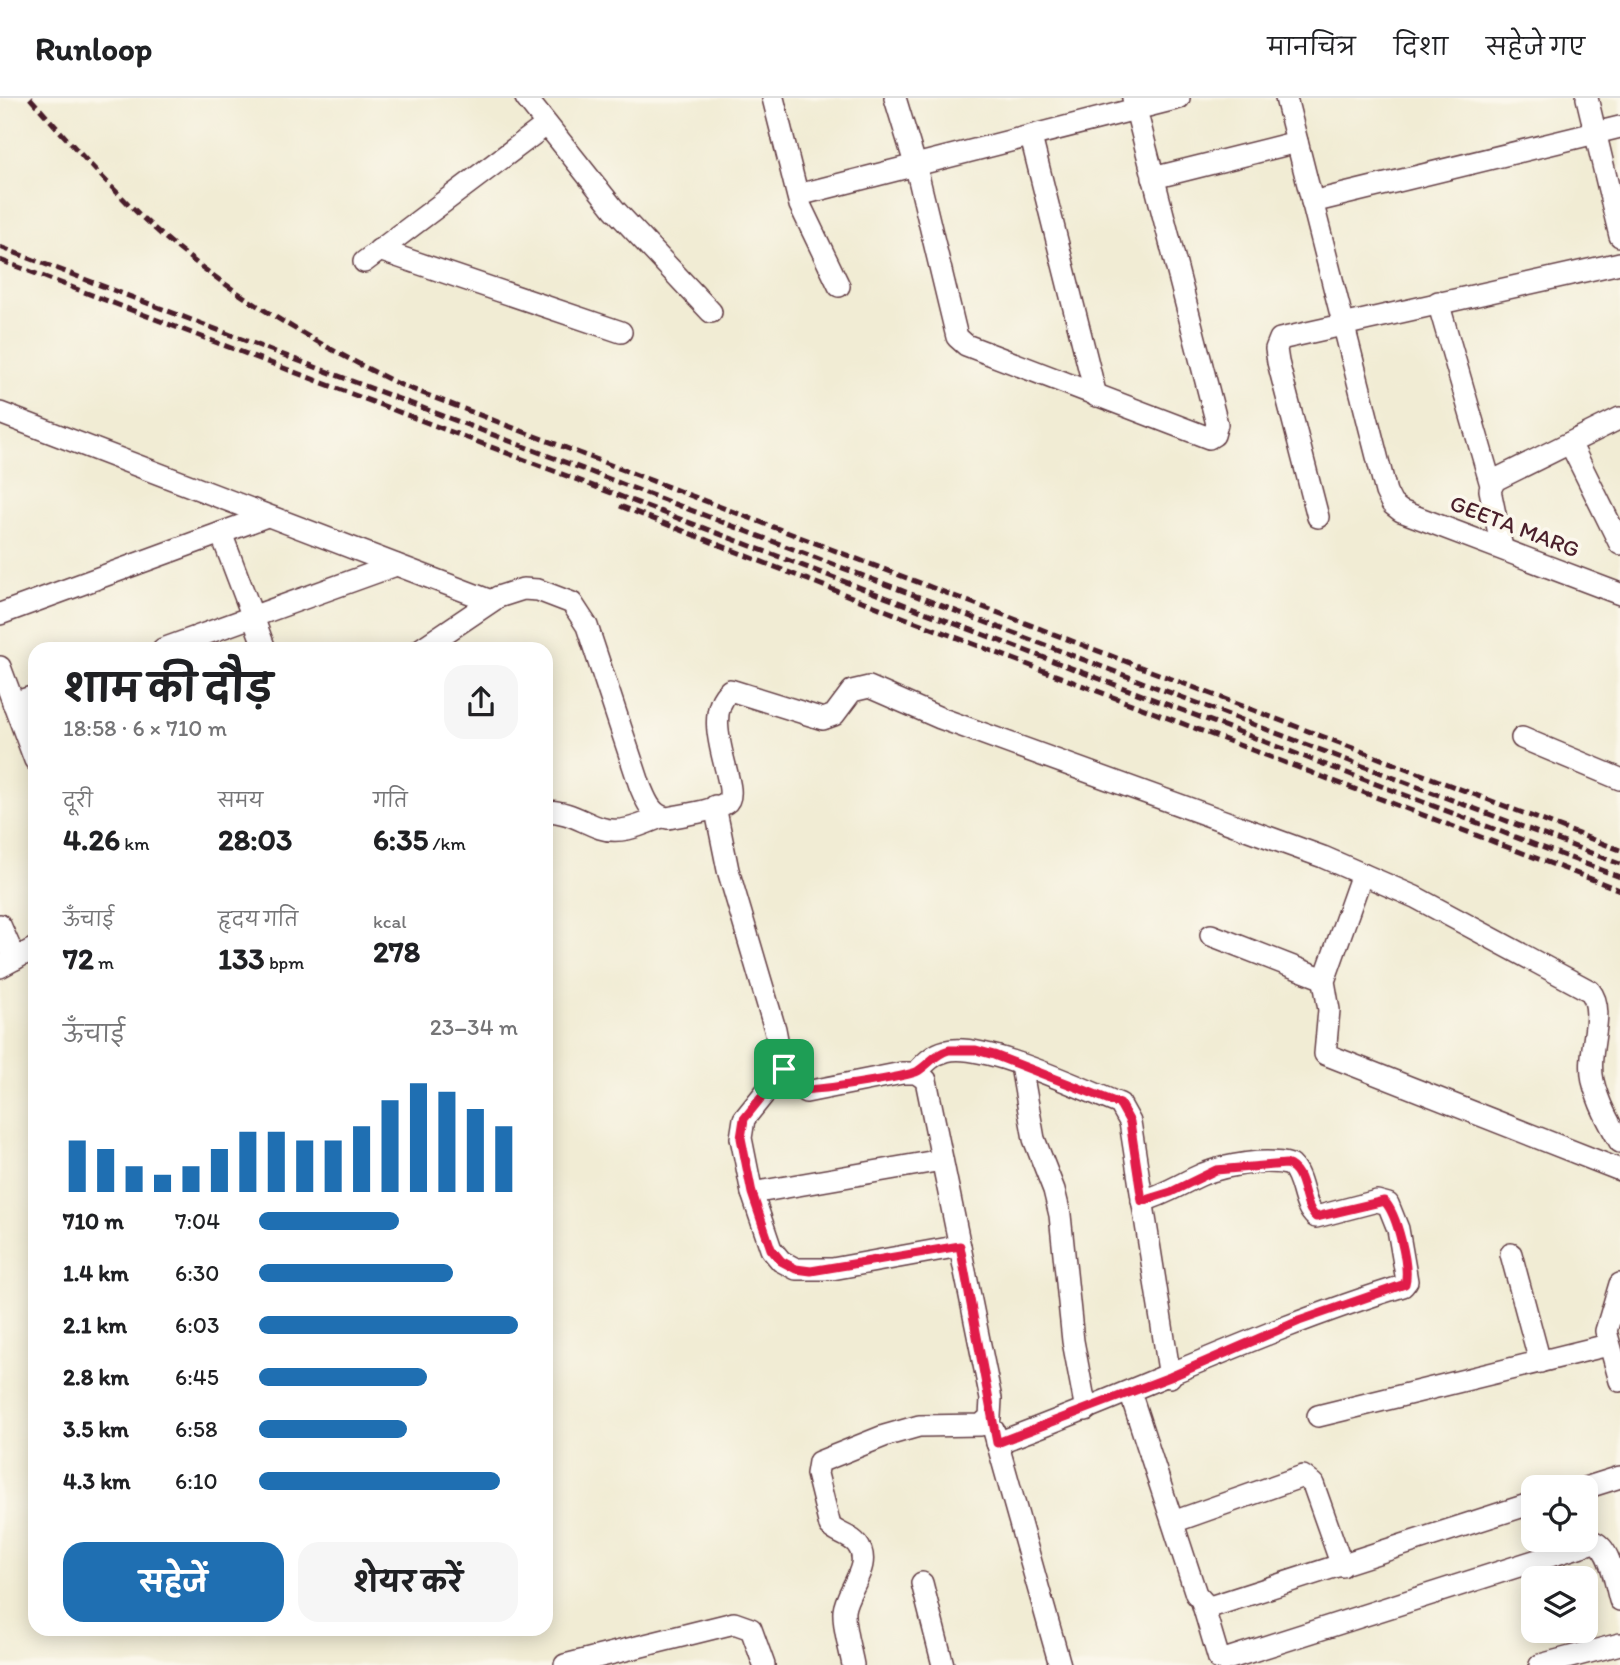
<!DOCTYPE html>
<html lang="hi">
<meta charset="utf-8">
<style>
body{margin:0;font-family:Itim,"Playpen Sans Deva",sans-serif;background:#f6f6f6;color:#202124;height:100vh;display:flex;flex-direction:column;font-size:26px;white-space:nowrap}
*{box-sizing:border-box;margin:0}
p{font-size:23px;color:#757577}
.icon{flex:none;width:38px;height:38px;fill:none;stroke:currentColor;stroke-width:2;stroke-linecap:round;stroke-linejoin:round}
.map{position:relative;flex:1;overflow:hidden}
.panel{position:absolute;left:28px;top:544px;width:525px;height:994px;display:flex;flex-direction:column;background:#fff;border-radius:21px;box-shadow:0 4px 18px #0003}
.panel>*{flex:none}
.tools{position:absolute;left:1521px;top:1377px;display:grid;gap:14px}
.tools a{display:grid;place-items:center;width:77px;height:77px;border-radius:14px;background:#fff;box-shadow:0 4px 18px #0003;font-size:35px}
.pin{position:absolute;display:grid;place-items:center;width:60px;height:60px;color:#fff;margin:-30px;border-radius:14px;box-shadow:0 4px 10px #0006}
.round{display:grid;place-items:center;flex:none;width:74px;height:74px;border-radius:21px;background:#f6f6f6}
.summary{display:flex;align-items:center;justify-content:space-between;height:119px;padding:0 35px}
h1{font-size:38px;font-weight:700;line-height:52px}
.metrics{display:grid;grid-template-columns:repeat(3,1fr);gap:10px;height:119px;padding:7px 35px}
.metrics div{display:grid;align-content:center}
.metrics b{font-size:30px;font-weight:700}
.metrics small{font-size:19px;font-weight:400}
.metrics p{font-size:19px}
.chart{height:196px;padding:14px 35px}
.chart p{display:flex;justify-content:space-between}
.chart svg{width:100%;height:126px;margin-top:7px;stroke:#1f6fb2;stroke-width:6}
.cta{display:flex;gap:14px;margin-top:auto;padding:14px 35px}
.cta a{flex:1;height:80px;border-radius:21px;background:#1f6fb2;color:#fff;font-size:28px;font-weight:700;line-height:80px;text-align:center}
.cta a+a{background:#f6f6f6;color:#202124}
ul{padding:0 35px;list-style:none;font-size:23px}
li{display:grid;grid-template-columns:112px 84px 1fr;align-items:center;height:52px}
li i{height:18px;border-radius:9px;background:#1f6fb2}
header{display:flex;align-items:center;gap:42px;box-sizing:border-box;height:98px;padding:0 35px;background:#fff;border-bottom:2px solid #e0e0e0}
header strong{font-size:33px}
nav{display:flex;gap:38px;margin-inline-start:auto;font-size:24px}
.map>svg:first-child{display:block}
.lines{fill:none;stroke-linecap:round;stroke-linejoin:round}
.street-casing{stroke:#633e44;stroke-width:24}
.street{stroke:#fff;stroke-width:21}
.rail{stroke:#4a1f2b;stroke-width:5;stroke-dasharray:10 5;stroke-linecap:butt}
.route-casing{stroke:#fff;stroke-width:14}
.route{stroke:#e11d48;stroke-width:9}
.labels{text-anchor:middle;dominant-baseline:central;stroke-width:7;stroke-linejoin:round;paint-order:stroke}
.street-label{font-size:23px;fill:#4a1f2b;stroke:#fbf7ec}
</style>
<header>
<strong>Runloop</strong>
<nav><a>मानचित्र</a><a>दिशा</a><a>सहेजे गए</a></nav>
</header>
<div class="map">
<svg width="1620" height="1567" viewBox="0 0 1620 1567">
<rect width="100%" height="100%" fill="#fbf7ec"/>
<filter id="ink" filterUnits="userSpaceOnUse"><feTurbulence type="fractalNoise" baseFrequency=".0143" numOctaves="2"/><feDisplacementMap in="SourceGraphic" scale="14" xChannelSelector="R" yChannelSelector="G"/><feConvolveMatrix kernelMatrix="1 2 1 2 8 2 1 2 1" color-interpolation-filters="sRGB"/></filter>
<filter id="wash" filterUnits="userSpaceOnUse"><feTurbulence type="fractalNoise" baseFrequency=".00686" numOctaves="4" result="noise"/><feDisplacementMap in="SourceGraphic" scale="28" xChannelSelector="R" yChannelSelector="G"/><feGaussianBlur stdDeviation="1.57" result="paint"/><feColorMatrix in="noise" values="0 0 0 0 0 0 0 0 0 0 0 0 0 0 0 0 0 1.4 0 .05"/><feComposite in="paint" operator="in"/></filter>
<g filter="url(#wash)">
<rect width="100%" height="100%" fill="#f1ecd4"/>
</g>
<g filter="url(#ink)">
<g class="lines">
<defs>
<g id="street">
<polyline points="526,0 614,111 711,214"/>
<polyline points="773,0 800,107 839,188"/>
<polyline points="895,0 916,69 957,239 966,247 1209,340 1214,337 1217,326 1133,0"/>
<polyline points="1286,0 1386,394 1392,406 1401,413 1620,496"/>
<polyline points="1587,0 1620,138"/>
<polyline points="1031,39 1096,298"/>
<polyline points="1153,80 1297,44"/>
<polyline points="798,97 1179,0"/>
<polyline points="1312,104 1620,29"/>
<polyline points="379,152 621,234"/>
<polyline points="364,164 546,27"/>
<polyline points="1438,204 1491,387"/>
<polyline points="0,315 491,503"/>
<polyline points="1570,345 1620,446"/>
<polyline points="1318,419 1278,264 1276,251 1280,241 1620,165"/>
<polyline points="221,435 265,551"/>
<polyline points="1502,450 1490,392 1495,382 1620,320"/>
<polyline points="0,516 267,418"/>
<polyline points="163,551 396,467"/>
<path d="M 421,551 L 498,499 L 523,491 L 538,492 L 572,505 L 587,528 L 640,688 C 646,702 651,718 668,720 C 685,716 711,714 726,705 C 744,694 696,622 730,592 L 823,621 L 834,617 L 852,593 L 869,589 L 940,620 L 1323,759 L 1415,799 L 1590,893 C 1607,914 1586,952 1593,983 C 1598,1005 1609,1025 1620,1044"/>
<polyline points="0,569 35,662"/>
<polyline points="13,605 35,598"/>
<polyline points="1522,640 1620,681"/>
<path d="M 715,708 L 728,772 L 775,931 L 782,967 L 793,986 L 806,994 L 902,975 L 916,975 L 926,982 L 991,1301 L 990,1319 L 981,1327 L 919,1328 L 884,1338 L 819,1364 L 817,1376 L 830,1428 C 837,1436 850,1437 857,1446 C 874,1467 846,1492 844,1513 C 843,1530 850,1550 853,1567"/>
<path d="M 546,713 C 567,713 581,723 600,730 C 621,737 641,727 661,719"/>
<polyline points="1362,776 1324,883 1329,912 1325,956 1620,1072"/>
<polyline points="0,827 15,861"/>
<polyline points="1211,837 1324,881"/>
<polyline points="0,869 35,850"/>
<polyline points="1021,968 1034,1041 1054,1092 1060,1117 1073,1243 1086,1312"/>
<polyline points="784,971 744,1021 741,1040 752,1095 771,1151 781,1163 796,1171 832,1171 960,1148"/>
<path d="M 916,975 C 925,965 933,956 946,953 C 982,943 1082,991 1120,1006 L 1130,1024 L 1170,1279"/>
<polyline points="752,1095 942,1062"/>
<polyline points="1511,1156 1540,1264"/>
<polyline points="1620,1186 1606,1233 1620,1283"/>
<polyline points="1130,1294 1196,1496 1206,1507 1213,1508 1533,1405"/>
<polyline points="1318,1318 1608,1247"/>
<polyline points="994,1333 1060,1567"/>
<path d="M 997,1345 C 1133,1296 1265,1230 1403,1188 L 1407,1183 L 1398,1131 L 1388,1106 L 1377,1103 L 1316,1119 C 1301,1106 1305,1081 1291,1067 C 1266,1060 1226,1067 1203,1076 C 1182,1085 1165,1097 1142,1103"/>
<polyline points="1585,1390 1620,1379"/>
<polyline points="1173,1424 1303,1378 1313,1386 1342,1468"/>
<polyline points="922,1485 943,1567"/>
<path d="M 1202,1504 L 1219,1561 L 1224,1562 L 1594,1444 C 1611,1451 1615,1485 1620,1502"/>
<polyline points="565,1567 734,1525 751,1531 764,1567"/>
<polyline points="1540,1567 1620,1546"/>
</g>
</defs>
<use href="#street" class="street-casing"/>
<use href="#street" class="street"/>
<g class="rail">
<path d="M 30,0 C 67,41 103,82 143,120 C 217,189 310,243 401,287 L 1620,752"/>
<polyline points="0,149 1620,766"/>
<polyline points="0,162 1620,779"/>
<polyline points="620,408 900,518 1620,792"/>
</g>
</g>
</g>
<g class="lines" filter="url(#ink)">
<defs>
<path id="route" d="M 949,952 L 976,952 L 994,957 L 1120,1006 L 1130,1024 L 1142,1103 L 1171,1094 L 1216,1072 L 1286,1066 C 1307,1072 1301,1106 1316,1119 L 1384,1103 C 1397,1115 1410,1169 1405,1186 L 1299,1223 L 1170,1279 L 997,1345 L 960,1148 L 811,1173 L 796,1171 L 781,1163 L 771,1151 L 752,1095 L 741,1040 L 744,1021 L 784,971 L 799,991 C 808,995 910,978 918,973 C 930,965 935,956 949,952 Z"/>
</defs>
<use href="#route" class="route-casing"/>
<use href="#route" class="route"/>
</g>
<g class="labels">
<g class="street-label">
<text transform="translate(1515 428) rotate(21)">GEETA MARG</text>
</g>
</g>
</svg>
<div class="tools">
<a><svg class="icon" aria-label="locate" viewBox="0 0 24 24"><circle cx="12" cy="12" r="6"/><path d="M12 2v4M12 18v4M2 12h4M18 12h4"/></svg></a>
<a><svg class="icon" aria-label="layers" viewBox="0 0 24 24"><path d="M12 4l9 5-9 5-9-5zM3 14l9 5 9-5"/></svg></a>
</div>
<div class="pin" style="left:784px;top:971px;background:#1e9e55"><svg class="icon" aria-label="arrive" viewBox="0 0 24 24"><path d="M6 21V4h12l-3 4 3 4H6"/></svg></div>
<section class="panel">
<div class="summary"><div><h1>शाम की दौड़</h1><p>18:58 · 6 × 710 m</p></div><a class="round"><svg class="icon" aria-label="share" viewBox="0 0 24 24"><path d="M12 15V3M7 8l5-5 5 5M5 13v7h14v-7"/></svg></a></div>
<div class="metrics">
<div><p>दूरी</p><b>4.26<small> km</small></b></div>
<div><p>समय</p><b>28:03</b></div>
<div><p>गति</p><b>6:35<small> /km</small></b></div>
</div>
<div class="metrics">
<div><p>ऊँचाई</p><b>72<small> m</small></b></div>
<div><p>हृदय गति</p><b>133<small> bpm</small></b></div>
<div><p>kcal</p><b>278</b></div>
</div>
<div class="chart"><p><span>ऊँचाई</span>23–34 m</p>
<svg viewBox="0 0 160 44" preserveAspectRatio="none"><path d="M5 44V26M15 44V29M25 44V35M35 44V38M45 44V35M55 44V29M65 44V23M75 44V23M85 44V26M95 44V26M105 44V21M115 44V12M125 44V6M135 44V9M145 44V15M155 44V21"/></svg>
</div>
<ul>
<li><b>710 m</b>7:04<i style="width:54%"></i></li>
<li><b>1.4 km</b>6:30<i style="width:75%"></i></li>
<li><b>2.1 km</b>6:03<i style="width:100%"></i></li>
<li><b>2.8 km</b>6:45<i style="width:65%"></i></li>
<li><b>3.5 km</b>6:58<i style="width:57%"></i></li>
<li><b>4.3 km</b>6:10<i style="width:93%"></i></li>
</ul>
<div class="cta"><a>सहेजें</a><a>शेयर करें</a></div>
</section>
</div>
